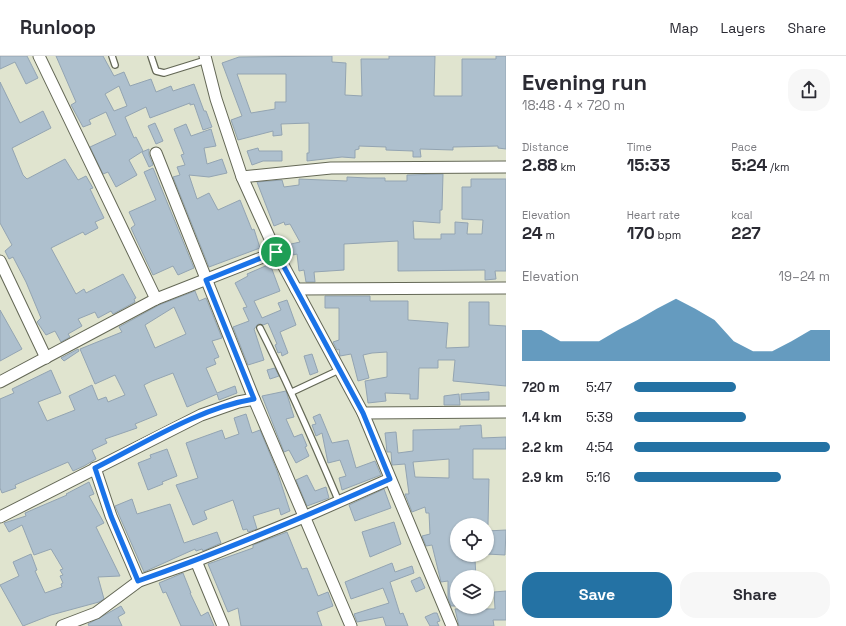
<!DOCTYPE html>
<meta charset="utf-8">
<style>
body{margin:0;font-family:"Space Grotesk",sans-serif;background:#f7f7f7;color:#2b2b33;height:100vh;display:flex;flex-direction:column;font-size:15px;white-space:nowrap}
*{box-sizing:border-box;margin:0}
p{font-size:13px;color:#7c7c81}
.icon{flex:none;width:22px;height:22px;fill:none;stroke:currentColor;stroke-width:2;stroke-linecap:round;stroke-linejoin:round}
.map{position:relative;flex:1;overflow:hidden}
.side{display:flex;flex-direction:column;background:#fff;width:340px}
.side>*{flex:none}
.controls{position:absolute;left:450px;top:462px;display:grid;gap:8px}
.controls a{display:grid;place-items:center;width:44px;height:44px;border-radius:50%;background:#fff;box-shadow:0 1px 3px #0004;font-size:20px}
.pin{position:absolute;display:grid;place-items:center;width:34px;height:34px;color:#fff;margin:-17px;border:2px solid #fff;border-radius:50%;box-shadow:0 1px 4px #0007}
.round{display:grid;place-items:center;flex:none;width:42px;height:42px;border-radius:16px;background:#f7f7f7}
.overview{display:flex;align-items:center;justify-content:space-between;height:68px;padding:0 16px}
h1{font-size:22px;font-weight:600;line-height:30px}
.figures{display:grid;grid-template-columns:repeat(3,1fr);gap:6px;height:68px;padding:4px 16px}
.figures div{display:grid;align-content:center}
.figures b{font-size:17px;font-weight:600}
.figures small{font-size:11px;font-weight:400}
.figures p{font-size:11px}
.chart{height:112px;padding:8px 16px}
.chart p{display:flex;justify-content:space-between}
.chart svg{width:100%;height:72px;margin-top:4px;fill:#2472a4;opacity:.7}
.primary-button{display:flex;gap:8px;margin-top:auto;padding:8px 16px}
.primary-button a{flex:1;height:46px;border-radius:16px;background:#2472a4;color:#fff;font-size:16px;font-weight:600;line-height:46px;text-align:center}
.primary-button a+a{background:#f7f7f7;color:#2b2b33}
ul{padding:0 16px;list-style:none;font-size:13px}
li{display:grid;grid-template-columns:64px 48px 1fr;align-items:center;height:30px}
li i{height:10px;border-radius:5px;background:#2472a4}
header{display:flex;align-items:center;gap:24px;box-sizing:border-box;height:56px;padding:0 20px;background:#fff;border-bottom:1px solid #e1e1e2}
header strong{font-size:19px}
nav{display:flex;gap:22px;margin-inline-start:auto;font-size:14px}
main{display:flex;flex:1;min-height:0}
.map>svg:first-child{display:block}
.building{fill:#aec0ce;stroke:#93a4b2;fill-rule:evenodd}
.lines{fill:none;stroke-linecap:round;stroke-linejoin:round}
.service-casing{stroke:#646856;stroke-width:8}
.minor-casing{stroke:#646856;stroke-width:13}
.service{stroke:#fff;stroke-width:5.5}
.minor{stroke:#fff;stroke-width:11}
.route-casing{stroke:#fff;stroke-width:8}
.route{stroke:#1a73e8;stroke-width:5}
</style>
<header>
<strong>Runloop</strong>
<nav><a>Map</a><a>Layers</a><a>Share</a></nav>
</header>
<main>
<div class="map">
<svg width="506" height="570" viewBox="0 0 506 570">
<rect width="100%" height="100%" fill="#e0e4cf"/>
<g class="building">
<polygon points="0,0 27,0 38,22 26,28 15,6 0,13"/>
<path d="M 56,0 L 103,0 L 114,20 L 124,16 L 130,30 L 151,23 L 156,36 L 171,30 L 173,35 L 194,28 L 204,55 L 206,55 L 212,71 L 203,74 L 194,48 L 190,49 L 190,47 L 150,62 L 146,51 L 125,61 L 134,82 L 136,81 L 143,95 L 129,104 L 137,119 L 116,131 L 108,116 L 103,118 L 90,91 L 116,79 L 106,56 L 89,64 L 91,68 L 83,71 L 71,49 L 76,46 ZM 119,30 L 127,50 L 114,55 L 105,38 Z"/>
<path d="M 332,0 L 332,6 L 346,7 L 345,39 L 362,40 L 361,3 L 389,3 L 389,0 L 435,0 L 434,40 L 462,40 L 462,3 L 496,3 L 496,0 L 506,0 L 506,93 L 498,92 L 498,90 L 453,91 L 453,94 L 420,93 L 421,101 L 413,101 L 413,95 L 386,94 L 386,91 L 359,90 L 359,93 L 355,94 L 355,102 L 342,101 L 307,105 L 307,97 L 309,97 L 309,67 L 281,68 L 282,79 L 273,80 L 273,75 L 238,84 L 231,64 L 242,60 L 222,7 L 239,1 ZM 237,18 L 286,18 L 286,46 L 275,46 L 275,53 L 251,57 Z"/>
<polygon points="0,26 20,67 43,55 51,72 12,92 23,119 27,123 65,103 78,124 86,120 93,132 90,133 104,162 95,166 98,172 85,179 83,176 51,192 76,238 84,233 86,237 123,218 136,242 134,243 135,246 113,258 111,255 98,262 95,256 78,263 82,270 68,278 70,281 61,286 55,275 46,279 37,266 41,262 26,226 13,201 9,203 5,195 12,189 0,167"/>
<polygon points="155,67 163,85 156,88 148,70"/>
<polygon points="186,68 191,80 211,73 216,90 204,92 207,108 222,103 227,117 209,121 189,119 197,143 209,137 218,154 240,144 252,174 254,173 260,192 209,211 173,121 180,119 177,111 185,109 181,99 184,98 174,73"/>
<polygon points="258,92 259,95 282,95 282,105 263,105 252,109 247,95"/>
<polygon points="149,93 149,99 153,109 149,111 142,96"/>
<polygon points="153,112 194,212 178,219 173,210 153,219 131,172 135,169 129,156 156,144 144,116"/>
<polygon points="443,118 442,154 440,154 440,167 413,165 414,183 441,183 441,178 455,178 455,166 468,167 467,178 482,178 483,164 462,163 462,131 471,131 471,123 506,123 506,215 495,215 496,223 485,224 485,214 398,215 398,185 344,188 344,214 314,216 315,226 306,226 304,214 299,215 297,198 293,199 291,188 300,186 290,168 285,169 284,166 274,170 257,126 282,124 284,131 299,129 299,123 347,125 347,121 368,122 385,122 385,125 407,125 407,119"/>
<polygon points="270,208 280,235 254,245 262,262 281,254 278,247 287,244 296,269 280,276 288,297 282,300 281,296 278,297 275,289 277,288 268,267 263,269 258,268 254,273 264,304 248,309 233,271 249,265 243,252 247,251 235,227 248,220 247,218"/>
<path d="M 195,235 L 199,245 L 206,242 L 222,282 L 212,285 L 219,301 L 214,303 L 216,308 L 206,312 L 217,337 L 235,330 L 237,337 L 219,344 L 217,338 L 187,351 L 173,317 L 152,325 L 144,329 L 157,359 L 135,368 L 137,372 L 105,383 L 107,387 L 92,394 L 96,403 L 84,410 L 73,415 L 68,406 L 15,429 L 16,432 L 2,437 L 0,432 L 0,343 L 14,337 L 12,333 L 51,314 L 61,337 L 38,346 L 47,365 L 75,354 L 69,340 L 92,329 L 98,344 L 106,341 L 108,346 L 125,339 L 115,319 L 95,328 L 80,293 L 122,276 L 119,271 L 159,249 ZM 174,251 L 186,278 L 155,292 L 145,269 Z"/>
<polygon points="325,240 370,240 370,245 408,245 408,264 448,267 446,292 469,291 469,246 489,246 489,269 506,270 506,330 453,325 455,304 438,304 438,312 419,312 418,343 410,343 410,338 385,337 386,345 368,347 365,325 387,321 387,296 372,297 363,299 369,322 358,325 351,298 340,300 339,293 337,294 333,286 339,284 339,252 325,252"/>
<polygon points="0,254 22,293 0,305"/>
<polygon points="78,293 79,295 64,305 61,302"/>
<polygon points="312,298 318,316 310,319 304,300"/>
<polygon points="275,312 279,320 270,323 267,314"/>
<polygon points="286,335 294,361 286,363 294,381 302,378 307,390 305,391 309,400 296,407 289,394 284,396 262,340"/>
<polygon points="489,336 489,344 461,344 461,338"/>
<polygon points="459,338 460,349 444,349 444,340"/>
<polygon points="246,358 252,377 260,374 277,415 290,455 281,459 279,452 253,460 257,473 248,476 247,473 243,474 233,444 204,455 207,463 193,469 176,429 198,422 186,387 222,374 225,383 239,378 234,362"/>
<polygon points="320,358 332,387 348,384 356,412 375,405 381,419 342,434 339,422 346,420 340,404 328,407 322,377 316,380 312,369 316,368 313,361"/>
<path d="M 481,369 L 482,382 L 506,381 L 506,393 L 473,393 L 473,423 L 489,423 L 488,469 L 456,469 L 457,499 L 461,499 L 462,504 L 475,504 L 476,521 L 457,521 L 457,550 L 451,550 L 448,542 L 448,525 L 441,526 L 432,489 L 426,490 L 422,480 L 430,478 L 429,457 L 426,457 L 425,451 L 412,456 L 405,438 L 409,438 L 405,408 L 392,409 L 391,396 L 387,396 L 385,377 L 396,376 L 398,397 L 413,395 L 413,374 L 460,373 L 460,370 ZM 449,403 L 449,422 L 415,421 L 413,406 Z"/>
<polygon points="167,393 177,420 162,426 163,428 148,434 138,407 151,402 150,399"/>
<polygon points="307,419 315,435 326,431 329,442 307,450 296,424"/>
<polygon points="89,426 94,438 89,440 104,467 96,471 120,520 98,521 104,543 99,546 51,559 23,570 0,529 19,520 13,506 31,498 37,514 35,515 45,537 62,531 61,528 63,527 60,520 63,519 60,514 63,513 51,493 34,499 22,469 9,476 4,467 26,460 25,457 67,439 66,438"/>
<polygon points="384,433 391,452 355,465 349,449"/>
<polygon points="132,443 137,458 170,448 184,487 217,476 221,487 203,495 202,493 196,495 195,493 144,516 115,450"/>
<polygon points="394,466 401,488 370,501 362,476"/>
<polygon points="506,474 505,499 487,498 487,475"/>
<polygon points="287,476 302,513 307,512 318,540 328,536 333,550 317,556 322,570 241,570 238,552 228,556 208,508 253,492 253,489"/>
<polygon points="392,507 395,516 412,510 414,517 390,526 400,558 403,557 408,570 386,570 383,561 357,566 354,558 389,547 383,532 351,543 345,526"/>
<polygon points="183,517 191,537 190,537 201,560 208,556 214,570 181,570 166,536 163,537 159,527"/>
<polygon points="420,521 425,532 416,536 411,525"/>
<polygon points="506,535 506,564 493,564 494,570 459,570 455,553 495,553 494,536"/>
<polygon points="121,550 125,557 118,561 122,570 89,570 88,568"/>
<polygon points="434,557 437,557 440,565 437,566 439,570 430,570 425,561"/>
</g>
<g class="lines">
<defs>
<g id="service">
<polyline points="112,0 115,9"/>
<polyline points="151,0 156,15 164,17 206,4"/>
<path d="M 260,272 C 289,329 314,387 339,446"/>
<polyline points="292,336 339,314"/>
</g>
<g id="minor">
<polyline points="39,0 156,243"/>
<polyline points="205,0 216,43 242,121 276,196 363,357 452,570"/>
<polyline points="156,97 254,343 351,570"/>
<polyline points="242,121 331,112 506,111"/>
<polyline points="0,205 46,302"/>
<polyline points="296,233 506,232"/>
<polyline points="0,326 156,243 276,196"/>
<polyline points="363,357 506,356"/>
<polyline points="95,412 111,460 139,525"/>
<polyline points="0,461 201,359 238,346 254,343"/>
<polyline points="196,505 223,570"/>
<polyline points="62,570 96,557 139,525 196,505 304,461 390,423"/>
</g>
</defs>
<use href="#service" class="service-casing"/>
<use href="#minor" class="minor-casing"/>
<use href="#service" class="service"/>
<use href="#minor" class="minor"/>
</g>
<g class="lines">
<defs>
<path id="route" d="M 276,196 L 363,357 L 390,423 C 307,460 224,495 138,525 L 111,460 L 95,412 C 145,387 199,352 254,343 L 206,224 Z"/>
</defs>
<use href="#route" class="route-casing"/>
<use href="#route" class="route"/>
</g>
</svg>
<div class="controls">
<a><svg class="icon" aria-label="locate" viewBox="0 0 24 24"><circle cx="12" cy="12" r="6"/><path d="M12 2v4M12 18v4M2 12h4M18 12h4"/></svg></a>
<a><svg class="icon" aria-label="layers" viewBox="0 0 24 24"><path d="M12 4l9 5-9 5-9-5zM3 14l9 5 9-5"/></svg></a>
</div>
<div class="pin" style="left:276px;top:196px;background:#1e9e55"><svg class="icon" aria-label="arrive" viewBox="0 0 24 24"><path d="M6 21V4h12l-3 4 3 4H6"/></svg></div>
</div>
<section class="side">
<div class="overview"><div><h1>Evening run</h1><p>18:48 · 4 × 720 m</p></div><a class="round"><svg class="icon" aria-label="share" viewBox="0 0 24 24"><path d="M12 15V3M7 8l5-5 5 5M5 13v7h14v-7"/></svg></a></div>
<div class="figures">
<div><p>Distance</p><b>2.88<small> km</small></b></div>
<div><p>Time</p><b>15:33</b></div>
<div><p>Pace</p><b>5:24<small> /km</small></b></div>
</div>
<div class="figures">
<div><p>Elevation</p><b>24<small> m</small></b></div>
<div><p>Heart rate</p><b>170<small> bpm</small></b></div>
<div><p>kcal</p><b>227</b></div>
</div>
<div class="chart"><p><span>Elevation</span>19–24 m</p>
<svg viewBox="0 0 160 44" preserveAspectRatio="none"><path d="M0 44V25L10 25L20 32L30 32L40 32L50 25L60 19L70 12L80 6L90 12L100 19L110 32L120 38L130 38L140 32L150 25L160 25V44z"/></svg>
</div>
<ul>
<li><b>720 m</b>5:47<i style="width:52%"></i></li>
<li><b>1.4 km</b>5:39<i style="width:57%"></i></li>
<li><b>2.2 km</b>4:54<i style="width:100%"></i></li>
<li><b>2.9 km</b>5:16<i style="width:75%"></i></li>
</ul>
<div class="primary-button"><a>Save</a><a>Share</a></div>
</section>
</main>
